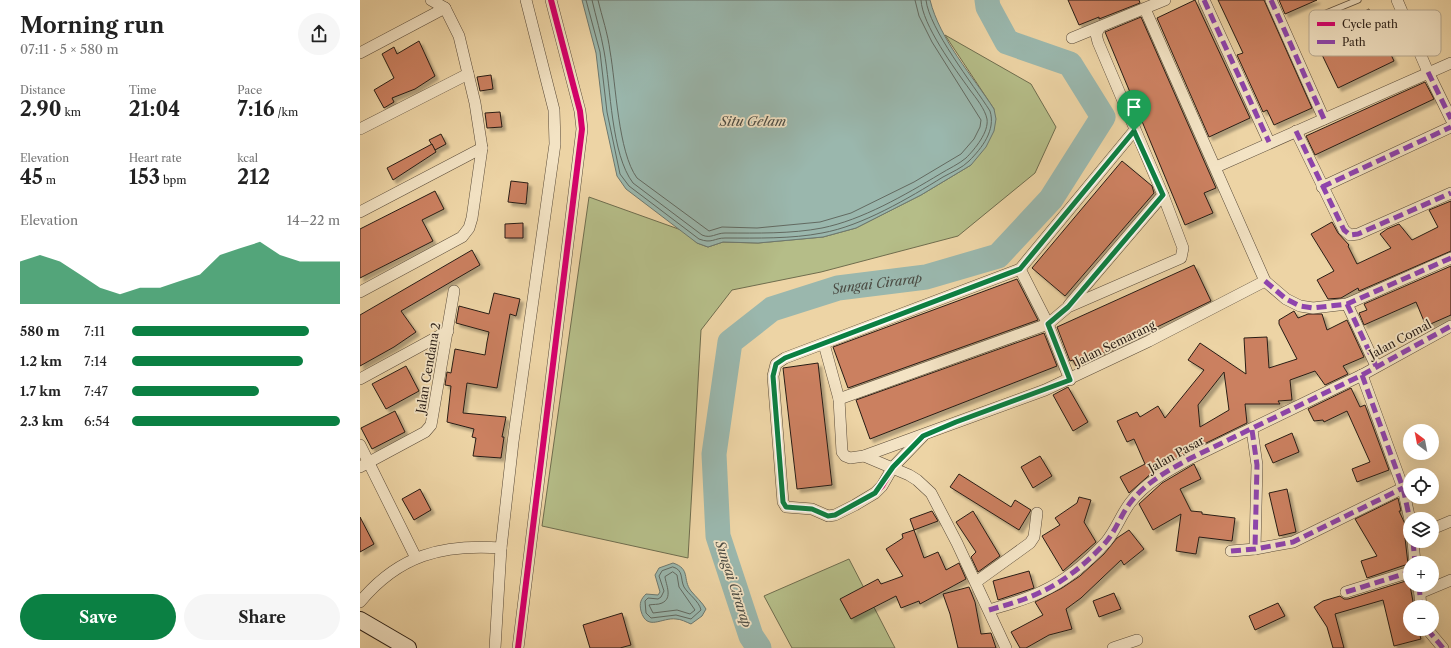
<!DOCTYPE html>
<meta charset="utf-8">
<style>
body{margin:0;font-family:"Libre Caslon Text",serif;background:#f6f6f6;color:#222;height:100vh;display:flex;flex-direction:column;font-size:15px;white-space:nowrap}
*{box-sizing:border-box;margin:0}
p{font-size:13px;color:#767676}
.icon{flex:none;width:22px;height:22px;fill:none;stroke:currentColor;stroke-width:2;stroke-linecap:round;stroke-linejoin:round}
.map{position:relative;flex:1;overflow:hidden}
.side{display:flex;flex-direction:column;background:#fff;width:360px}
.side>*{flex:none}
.needle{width:26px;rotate:328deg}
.controls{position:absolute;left:1043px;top:424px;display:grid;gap:8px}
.controls a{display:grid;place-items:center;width:36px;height:36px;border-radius:50%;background:#fff;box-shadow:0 4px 16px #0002;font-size:20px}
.pin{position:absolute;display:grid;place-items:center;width:34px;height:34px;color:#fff;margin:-41px -17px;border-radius:50% 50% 50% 0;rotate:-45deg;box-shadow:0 0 4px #0007}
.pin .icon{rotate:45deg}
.round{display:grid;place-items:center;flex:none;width:42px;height:42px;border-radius:21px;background:#f6f6f6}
.headline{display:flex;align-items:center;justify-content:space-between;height:68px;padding:0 20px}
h1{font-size:22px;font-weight:700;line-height:30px}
.stats{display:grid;grid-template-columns:repeat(3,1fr);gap:6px;height:68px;padding:4px 20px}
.stats div{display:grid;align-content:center}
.stats b{font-size:20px;font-weight:700}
.stats small{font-size:11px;font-weight:400}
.stats p{font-size:11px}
.chart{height:112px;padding:8px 20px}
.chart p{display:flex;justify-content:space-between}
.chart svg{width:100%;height:72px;margin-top:4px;fill:#0b8043;opacity:.7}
.cta{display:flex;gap:8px;margin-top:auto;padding:8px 20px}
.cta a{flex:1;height:46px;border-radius:24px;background:#0b8043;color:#fff;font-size:16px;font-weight:700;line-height:46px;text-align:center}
.cta a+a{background:#f6f6f6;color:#222}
ul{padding:0 20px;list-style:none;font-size:13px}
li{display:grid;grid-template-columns:64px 48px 1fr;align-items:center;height:30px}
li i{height:10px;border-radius:5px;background:#0b8043}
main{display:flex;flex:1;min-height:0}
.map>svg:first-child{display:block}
.green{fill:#b5bd88;stroke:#6f6d4e}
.water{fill:#9ab7ad;stroke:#6d7970}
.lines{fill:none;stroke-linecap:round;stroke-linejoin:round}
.shore{stroke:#626a61;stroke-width:1}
.river{stroke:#9ab7ad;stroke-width:25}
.building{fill:#cb8061;stroke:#291d15;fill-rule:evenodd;filter:url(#shadow)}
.lane-casing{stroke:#5a4b39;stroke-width:7}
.street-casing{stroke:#5a4b39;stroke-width:12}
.secondary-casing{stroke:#291d15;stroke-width:18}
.lane{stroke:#f3e3c4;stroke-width:5.5}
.street{stroke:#f3e3c4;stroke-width:11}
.secondary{stroke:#f3e3c4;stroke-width:16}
.quiet{stroke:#8e44ad;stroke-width:5;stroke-dasharray:10 5;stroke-linecap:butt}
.cycleway-casing{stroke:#f3e3c4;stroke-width:8}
.cycleway{stroke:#d6006c;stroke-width:6}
.route-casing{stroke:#fff;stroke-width:8}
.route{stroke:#0b8043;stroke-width:5}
.labels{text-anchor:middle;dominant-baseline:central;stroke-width:3.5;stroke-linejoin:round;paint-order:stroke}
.street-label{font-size:12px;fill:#291d15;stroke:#f3e3c4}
.water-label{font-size:13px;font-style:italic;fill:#4b4b43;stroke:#f3e3c4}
.key{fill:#f3e3c4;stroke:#b6a890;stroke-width:1}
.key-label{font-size:11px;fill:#291d15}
</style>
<main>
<section class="side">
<div class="headline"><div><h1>Morning run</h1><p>07:11 · 5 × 580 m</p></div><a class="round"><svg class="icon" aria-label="share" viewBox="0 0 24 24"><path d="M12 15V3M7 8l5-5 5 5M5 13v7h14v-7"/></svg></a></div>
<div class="stats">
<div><p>Distance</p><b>2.90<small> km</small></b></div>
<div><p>Time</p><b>21:04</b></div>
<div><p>Pace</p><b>7:16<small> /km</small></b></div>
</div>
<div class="stats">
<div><p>Elevation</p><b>45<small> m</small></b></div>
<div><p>Heart rate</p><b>153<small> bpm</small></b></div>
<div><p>kcal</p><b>212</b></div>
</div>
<div class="chart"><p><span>Elevation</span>14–22 m</p>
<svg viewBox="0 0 160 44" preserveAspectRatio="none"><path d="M0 44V18L10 14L20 18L30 26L40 34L50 38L60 34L70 34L80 30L90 26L100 14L110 10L120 6L130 14L140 18L150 18L160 18V44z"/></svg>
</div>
<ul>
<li><b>580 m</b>7:11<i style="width:85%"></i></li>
<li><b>1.2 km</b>7:14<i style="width:82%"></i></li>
<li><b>1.7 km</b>7:47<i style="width:61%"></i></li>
<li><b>2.3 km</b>6:54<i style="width:100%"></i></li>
</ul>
<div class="cta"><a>Save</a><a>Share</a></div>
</section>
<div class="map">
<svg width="1091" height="648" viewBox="0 0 1091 648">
<defs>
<filter id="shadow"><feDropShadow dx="3.5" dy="3.5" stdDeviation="1" flood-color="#0004"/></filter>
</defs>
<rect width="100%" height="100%" fill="#edd4a5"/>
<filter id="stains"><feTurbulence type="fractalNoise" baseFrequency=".005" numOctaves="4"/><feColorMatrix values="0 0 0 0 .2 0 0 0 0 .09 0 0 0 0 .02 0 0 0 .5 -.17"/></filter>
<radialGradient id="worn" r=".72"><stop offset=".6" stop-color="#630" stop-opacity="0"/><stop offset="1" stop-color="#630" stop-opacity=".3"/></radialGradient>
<g class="green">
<polygon points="585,35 671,84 696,127 675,173 598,236 461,272 372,290 341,330 328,558 182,526 229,197 324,231 337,243 348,247 363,242 398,243 463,237 496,228 561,195 611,165 634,109"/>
<polygon points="489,559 535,648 432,648 404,596"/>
</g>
<g class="water">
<path d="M 222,0 L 570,0 C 580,40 612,75 634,109 L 636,119 L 634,131 L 626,147 L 611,165 L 561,195 L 496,228 L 463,237 L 398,243 L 363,242 L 348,247 L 337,243 L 266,189 L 257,176 L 243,112 L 236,53 Z"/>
<path d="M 313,563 C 331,569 322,579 331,591 C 336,597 342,602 346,609 L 342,616 L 331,624 C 326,622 321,619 316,619 C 302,617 287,632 281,611 C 279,603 281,599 286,594 L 298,595 L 300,592 L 295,575 L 299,568 Z"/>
</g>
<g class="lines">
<g class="shore">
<path d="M 226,0 L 240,52 L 247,112 L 260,174 L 269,186 L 339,239 C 352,244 354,238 365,238 C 397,238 431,239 462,233 C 502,226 549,198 583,177 C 592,172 602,168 609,161 C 622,148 636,130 630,111 C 613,84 569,29 566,0"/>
<path d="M 232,0 C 236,17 241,34 244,51 C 251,88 251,154 273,183 L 342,235 C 351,239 356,233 365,233 C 397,233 431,234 462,228 C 502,220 545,195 580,174 C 588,169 599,164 606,158 C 615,149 629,132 627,119 C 625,109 616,98 610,90 C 595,69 562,25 561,0"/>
<path d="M 238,0 C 242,17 248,34 250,51 C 256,84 258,152 277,178 L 349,231 L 362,227 L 397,228 L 460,222 L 491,213 L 554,182 L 601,154 L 614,139 L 620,127 L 621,120 L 572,42 L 559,16 L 555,0"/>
<path d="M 313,567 C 324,570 320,579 324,587 C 329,595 339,601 341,610 L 331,619 L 316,615 L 291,618 L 286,613 L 285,601 L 288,598 L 298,599 L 301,597 L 304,591 L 299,576 L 302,571 Z"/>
<path d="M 313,572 L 317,575 L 319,587 L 335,610 L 330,614 L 317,610 L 293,613 L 289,605 C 293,604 298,605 302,603 C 313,598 306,585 305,577 Z"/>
</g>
<path class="river" id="s1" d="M 399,648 L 391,636 L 358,536 L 354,454 L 370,342 L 412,309 L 478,288 L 566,277 L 638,256 L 691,199 L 743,117 L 710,64 L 647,42 L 628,7 L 627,0"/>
</g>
<g class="building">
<polygon points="708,0 779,0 780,3 739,19 739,17 719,25"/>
<polygon points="835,0 890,118 849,137 797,18"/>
<polygon points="858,0 904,0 952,108 914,125 907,110 903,112 877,55 883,53"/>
<polygon points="919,0 957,0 925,14"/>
<polygon points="1009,9 1034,61 978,88 953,36"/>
<polygon points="781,17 856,188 844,193 853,213 825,225 745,32"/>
<polygon points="59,41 75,76 55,89 32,98 34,102 24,108 14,90 34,78 22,54 34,47 37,54"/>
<polygon points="131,75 133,89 120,91 117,77"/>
<polygon points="1065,82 1074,99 955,155 946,136"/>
<polygon points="140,112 142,127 127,128 125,113"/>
<polygon points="81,134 86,144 75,150 69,140"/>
<polygon points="72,144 76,152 33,180 27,168"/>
<polygon points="762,161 792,186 794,193 705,296 672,268"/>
<polygon points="151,181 168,183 166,204 148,202"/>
<polygon points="75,191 84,209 62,220 73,241 0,278 0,229"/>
<polygon points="1091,201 1091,251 999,291 998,288 981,298 968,299 957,280 974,271 951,234 972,222 978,233 989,245 988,246 997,264 1031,248 1020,234 1027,229 1039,224 1052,240 1078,227 1069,210"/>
<polygon points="163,223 163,238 145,238 145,224"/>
<polygon points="112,250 120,265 41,311 56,332 34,347 0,366 0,315"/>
<polygon points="834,265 851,301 716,366 713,360 710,361 697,327"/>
<polygon points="1091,266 1091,315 1066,326 1056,302 1004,325 999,313 1007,310 1004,304"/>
<polygon points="657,279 678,320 488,388 473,347"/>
<polygon points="134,293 160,299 156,316 150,314 137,388 107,383 103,413 146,417 142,437 144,437 141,458 113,456 116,438 112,437 114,429 87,422 91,386 85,385 87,372 91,373 95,349 125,355 127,342 129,332 96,323 99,306 129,314"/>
<path d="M 934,311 L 938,318 L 948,314 L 962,314 L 967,330 L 987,320 L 1004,357 L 983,366 L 988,374 L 965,385 L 955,371 L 930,380 L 932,400 L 918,401 L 920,404 L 885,404 L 887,423 L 840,446 L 826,448 L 828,452 L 794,471 L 769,493 L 760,477 L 785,464 L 774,439 L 767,442 L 757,421 L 777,412 L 780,417 L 798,406 L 805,418 L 844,370 L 828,360 L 840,343 L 886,374 L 884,338 L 907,337 L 909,368 L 937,359 L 919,324 L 919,320 ZM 864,372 L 869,410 L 840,427 L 838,405 Z"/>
<polygon points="684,333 697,366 510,439 496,400"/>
<polygon points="458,363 472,485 437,489 423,368"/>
<polygon points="46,366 59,391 26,409 12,384"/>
<polygon points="708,387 728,422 713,431 693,395"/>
<polygon points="991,388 1000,407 1005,405 1029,470 997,482 992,469 1010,462 987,411 964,422 963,420 954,421 948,409"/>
<polygon points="35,411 45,432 12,449 1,428"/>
<polygon points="932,433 939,452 913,463 905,445"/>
<polygon points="680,456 692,476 673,488 661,467"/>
<polygon points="834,464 841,479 820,489 831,511 842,512 842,514 875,518 872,541 839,537 836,554 816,551 821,514 793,530 779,504 802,483"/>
<polygon points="599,474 651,507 655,500 671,510 659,530 590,487"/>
<polygon points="60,489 71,510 54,520 42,499"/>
<polygon points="927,489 936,532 919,536 909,493"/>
<polygon points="719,497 731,500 724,522 736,542 703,571 682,536 700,525 695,518 717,503"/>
<polygon points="1038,498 1041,511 1039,511 1045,524 1050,530 1050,535 1045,538 1048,564 1007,578 1001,561 1017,556 995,519"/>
<polygon points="572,511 578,521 554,530 550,519"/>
<polygon points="613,511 640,556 618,572 611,557 616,552 596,522"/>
<polygon points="0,517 14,544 0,552"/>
<polygon points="554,530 564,558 578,552 586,570 599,563 606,579 560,604 559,601 541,608 536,596 491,619 480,599 518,579 521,584 543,576 526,549 543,538 542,534"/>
<polygon points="769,530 784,549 764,565 761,560 721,598 706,609 712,629 689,635 666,648 660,648 651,632 683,615 675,602 702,588 720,576 744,554 757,538"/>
<polygon points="669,571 674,588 638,600 633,581"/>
<polygon points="1049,580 1054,607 1050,607 1050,629 1058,629 1061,639 1034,646 1023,600 975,614 984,648 973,648 967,627 954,607 963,601 980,596 984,599 988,599"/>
<polygon points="609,587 615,602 621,634 631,633 636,648 598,648 590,614 583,594"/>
<polygon points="754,593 761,609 739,617 733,601"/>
<polygon points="918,603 925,616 895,630 889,616"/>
<polygon points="262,613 271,645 260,648 230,648 223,625"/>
</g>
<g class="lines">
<defs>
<polyline id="lane" points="959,16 998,0"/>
<g id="street">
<polyline points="844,0 909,142"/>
<polyline points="911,0 964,119"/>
<polyline points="1037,0 1068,72 1091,119"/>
<polyline points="785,9 905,281 926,299 940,306 953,308 987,304 1091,258"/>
<polyline points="712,38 805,0"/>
<polyline points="0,53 85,8"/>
<polyline points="0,129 108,74"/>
<polyline points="936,131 984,230 990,235 998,234 1091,193"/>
<polyline points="856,167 1091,63"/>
<polyline points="962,187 1091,127"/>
<polyline points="0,212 122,148"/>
<polyline points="660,269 688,324 710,380"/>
<polyline points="0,292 102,237 109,228 112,218 122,148 115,103 99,36 85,8 71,0"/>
<polyline points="987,304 1016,366"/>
<polyline points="709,305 803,195"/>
<polyline points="464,344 479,399 482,452 485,456 490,458 504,456 685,390 789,341 905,281"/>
<polyline points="1002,375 1043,488 1050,520"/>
<polyline points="0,379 88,331"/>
<polyline points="479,399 688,324 708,307 821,258 823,248 803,195 738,42 736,34 740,27"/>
<polyline points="892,430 897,465 895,549"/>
<polyline points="563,436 533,467 522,486 515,493 495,505 475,515 468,516 452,509 426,507 423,502 413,376 416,364 425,358 660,269 774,131"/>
<polyline points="0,445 56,558"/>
<polyline points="504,456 549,475 557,480 571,493 597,543 646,648"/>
<polyline points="0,467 65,432 71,425 94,291"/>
<polyline points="1072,529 1091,521"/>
<polyline points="1053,541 1055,563"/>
<polyline points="871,551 895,549 933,542 1043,488"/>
<polyline points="616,582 670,543 674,537 677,513"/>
<polyline points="1059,585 1061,607"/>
<polyline points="986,592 1050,572"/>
<polyline points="1060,593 1091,580"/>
<path d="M 0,602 C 39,555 82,544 141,548"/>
<path d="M 629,610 C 646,605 665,600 681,592 C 705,581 728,562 746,542 C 756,530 761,515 770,503 C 786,482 809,470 831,458 L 1002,375 L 1091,326"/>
<polyline points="1067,629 1083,648"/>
<polyline points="135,648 141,548 153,442 195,144 194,110 166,0"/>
<polyline points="158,648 222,129 220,111 191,0"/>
<polyline points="753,648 777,640"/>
</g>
<polyline id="secondary" points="0,620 48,648"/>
</defs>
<use href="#lane" class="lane-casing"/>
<use href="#street" class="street-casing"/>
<use href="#secondary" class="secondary-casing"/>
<use href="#lane" class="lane"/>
<use href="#street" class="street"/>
<use href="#secondary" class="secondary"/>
<g class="quiet">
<polyline points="844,0 909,142"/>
<polyline points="911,0 964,119"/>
<polyline points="1068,72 1091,119"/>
<polyline points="936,131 984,230 990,235 998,234 1091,193"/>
<polyline points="962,187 1091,127"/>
<polyline points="905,281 926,299 940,306 953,308 987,304 1091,258"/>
<polyline points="987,304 1016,366"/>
<polyline points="1002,375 1043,488 1050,520"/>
<polyline points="892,430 897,465 895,549"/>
<polyline points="1053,541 1055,563"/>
<polyline points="871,551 895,549 933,542 1043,488"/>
<polyline points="1059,585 1061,607"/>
<polyline points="986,592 1050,572"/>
<path d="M 629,610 C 646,605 665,600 681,592 C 705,581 728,562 746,542 C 756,530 761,515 770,503 C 786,482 809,470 831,458 L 1002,375 L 1091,326"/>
<polyline points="1067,629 1083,648"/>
</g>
<defs>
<g id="cycleway">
<polyline points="563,436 533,467 522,486 515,493 495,505 475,515 468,516 452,509 426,507 423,502 413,376 416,364 425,358 660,269 774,131"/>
<polyline points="158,648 222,129 220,111 191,0"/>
</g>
</defs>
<use href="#cycleway" class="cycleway-casing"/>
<use href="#cycleway" class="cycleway"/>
</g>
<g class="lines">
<defs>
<polygon id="route" points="774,131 803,195 708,307 688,324 710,380 596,422 563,436 533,467 515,493 475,515 468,516 452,509 426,507 423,502 413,376 416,364 425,358 660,269"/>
</defs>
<use href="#route" class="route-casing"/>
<use href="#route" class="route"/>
</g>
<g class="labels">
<g class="street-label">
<text transform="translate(1040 339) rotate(-28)">Jalan Comal</text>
<text transform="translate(755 343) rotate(-26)">Jalan Semarang</text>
<text transform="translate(68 368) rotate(-80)">Jalan Cendana 2</text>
<text transform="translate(816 454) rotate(-29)">Jalan Pasar</text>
</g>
<g class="water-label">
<text x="393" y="121">Situ Gelam</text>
<text stroke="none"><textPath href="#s1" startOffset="477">Sungai Cirarap</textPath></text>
<text transform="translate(374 584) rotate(72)">Sungai Cirarap</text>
</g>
</g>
<rect x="949" y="10" width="132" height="46" rx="6" class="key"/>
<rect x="957" y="22" width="18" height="4" fill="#d6006c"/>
<rect x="957" y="40" width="18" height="4" fill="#8e44ad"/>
<g class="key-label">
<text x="982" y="28">Cycle path</text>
<text x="982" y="46">Path</text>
</g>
<rect width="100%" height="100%" filter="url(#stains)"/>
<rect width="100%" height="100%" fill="url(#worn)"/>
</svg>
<div class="controls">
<a><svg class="needle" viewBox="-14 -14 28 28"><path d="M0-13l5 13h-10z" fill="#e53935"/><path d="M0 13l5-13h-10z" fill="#767676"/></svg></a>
<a><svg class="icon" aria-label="locate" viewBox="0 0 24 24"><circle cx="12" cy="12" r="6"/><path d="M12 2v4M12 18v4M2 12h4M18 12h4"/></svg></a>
<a><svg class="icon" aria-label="layers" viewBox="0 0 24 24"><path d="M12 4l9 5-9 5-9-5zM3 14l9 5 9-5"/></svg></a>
<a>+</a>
<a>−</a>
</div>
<div class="pin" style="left:774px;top:131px;background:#1e9e55"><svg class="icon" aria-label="arrive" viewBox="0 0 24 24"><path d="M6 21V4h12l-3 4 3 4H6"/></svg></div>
</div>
</main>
